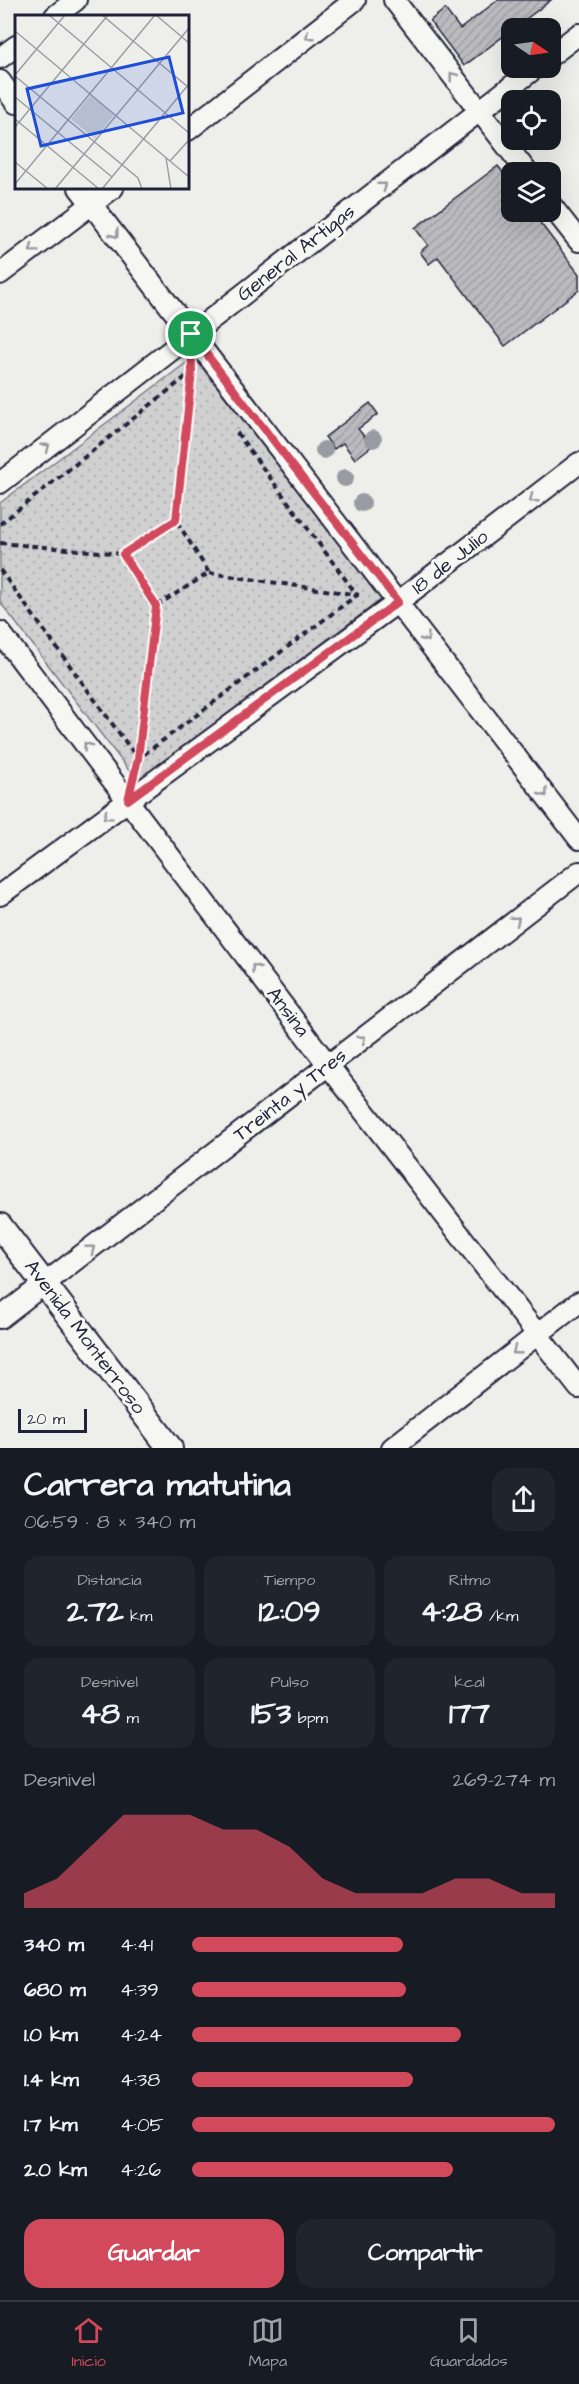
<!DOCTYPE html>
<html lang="es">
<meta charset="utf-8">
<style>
body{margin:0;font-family:"Architects Daughter",sans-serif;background:#20242c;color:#f1f3f6;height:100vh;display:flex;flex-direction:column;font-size:22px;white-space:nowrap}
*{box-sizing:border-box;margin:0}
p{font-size:20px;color:#9ea1a6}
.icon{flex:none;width:33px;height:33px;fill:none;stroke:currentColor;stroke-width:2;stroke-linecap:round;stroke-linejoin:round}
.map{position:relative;height:1448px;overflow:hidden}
.panel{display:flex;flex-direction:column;background:#171b24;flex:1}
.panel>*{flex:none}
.needle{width:39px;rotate:103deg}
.fabs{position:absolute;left:501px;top:18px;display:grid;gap:12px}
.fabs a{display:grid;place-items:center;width:60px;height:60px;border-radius:12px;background:#171b24;box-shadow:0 6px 24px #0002;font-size:30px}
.scale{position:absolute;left:18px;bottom:15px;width:69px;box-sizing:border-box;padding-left:6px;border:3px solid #22223b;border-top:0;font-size:16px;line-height:21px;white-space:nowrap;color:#22223b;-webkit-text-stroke:4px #f6f6f2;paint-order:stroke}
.pin{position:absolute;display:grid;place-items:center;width:51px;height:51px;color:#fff;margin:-26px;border:3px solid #fff;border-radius:50%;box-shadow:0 2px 6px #0007}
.round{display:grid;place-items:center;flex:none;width:63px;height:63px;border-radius:18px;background:#20242c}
.head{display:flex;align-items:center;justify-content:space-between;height:102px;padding:0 24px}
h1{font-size:33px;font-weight:700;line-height:45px}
.metrics{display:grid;grid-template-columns:repeat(3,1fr);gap:9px;height:102px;padding:6px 24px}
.metrics div{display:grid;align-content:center;border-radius:15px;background:#20242c;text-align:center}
.metrics b{font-size:30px;font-weight:700}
.metrics small{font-size:16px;font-weight:400}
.metrics p{font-size:16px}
.chart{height:168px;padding:12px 24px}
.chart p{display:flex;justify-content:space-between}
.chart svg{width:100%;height:108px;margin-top:6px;fill:#d1495b;opacity:.7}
.action{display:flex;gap:12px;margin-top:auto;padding:12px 24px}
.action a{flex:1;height:69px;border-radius:18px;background:#d1495b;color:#fff;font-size:24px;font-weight:700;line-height:69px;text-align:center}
.action a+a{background:#20242c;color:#f1f3f6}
ul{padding:0 24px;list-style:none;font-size:20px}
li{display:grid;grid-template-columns:96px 72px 1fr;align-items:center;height:45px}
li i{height:15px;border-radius:8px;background:#d1495b}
.tabs{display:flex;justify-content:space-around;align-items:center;height:84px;border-top:2px solid #363941;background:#171b24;font-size:16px;color:#9ea1a6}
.tabs a{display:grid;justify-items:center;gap:3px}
.tabs .selected{color:#d1495b}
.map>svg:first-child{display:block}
.grass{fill:url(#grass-dots);stroke:#797986;stroke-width:1.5}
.building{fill:url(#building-hatch);stroke:#22223b;stroke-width:1.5}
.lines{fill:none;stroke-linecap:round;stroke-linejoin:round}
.minor-casing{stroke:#22223b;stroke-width:24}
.tertiary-casing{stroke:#22223b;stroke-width:28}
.path{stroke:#22223b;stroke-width:4;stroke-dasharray:6 4.5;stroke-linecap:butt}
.minor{stroke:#f6f6f2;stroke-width:20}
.tertiary{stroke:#f6f6f2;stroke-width:24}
.tree{fill:#9a9aa3}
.oneway{stroke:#9797a0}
.route-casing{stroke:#fff;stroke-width:12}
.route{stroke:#d1495b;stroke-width:8}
.labels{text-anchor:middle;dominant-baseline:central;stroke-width:6;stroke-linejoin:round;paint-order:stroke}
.street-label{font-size:20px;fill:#22223b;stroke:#f6f6f2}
.inset-road{fill:none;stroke:#9c9ca5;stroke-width:1.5}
.view{fill:#1d4ed8;fill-opacity:0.15;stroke:#1d4ed8;stroke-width:3}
.inset-edge{fill:none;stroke:#22223b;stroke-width:3}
</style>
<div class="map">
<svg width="579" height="1448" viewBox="0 0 579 1448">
<defs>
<pattern id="grass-dots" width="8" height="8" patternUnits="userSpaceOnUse" patternTransform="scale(1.5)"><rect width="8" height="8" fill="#d0d0d1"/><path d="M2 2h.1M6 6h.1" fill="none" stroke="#b2b2b4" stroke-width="1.8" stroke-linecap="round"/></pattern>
<pattern id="building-hatch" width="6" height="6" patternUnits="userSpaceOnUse" patternTransform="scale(1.5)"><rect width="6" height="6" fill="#bbbbbf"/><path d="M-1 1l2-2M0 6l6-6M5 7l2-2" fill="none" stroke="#a0a0a5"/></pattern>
</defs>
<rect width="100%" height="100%" fill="#eeeeeb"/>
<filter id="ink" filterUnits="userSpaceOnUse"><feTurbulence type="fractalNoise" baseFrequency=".0167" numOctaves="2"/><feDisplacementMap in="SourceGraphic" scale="12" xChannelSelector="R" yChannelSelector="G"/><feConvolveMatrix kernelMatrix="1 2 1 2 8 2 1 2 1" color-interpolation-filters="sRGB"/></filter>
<g filter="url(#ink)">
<polygon class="grass" points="194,357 382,599 137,781 0,602 0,503"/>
<g class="building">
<polygon points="498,0 551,0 464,66 430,21 445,9 460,29"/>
<polygon points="498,166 512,184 512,212 532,212 579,274 579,290 505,346 438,257 429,264 420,252 428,245 415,228"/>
<polygon points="370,403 378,414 358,429 372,446 355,459 343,443 334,449 325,437"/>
</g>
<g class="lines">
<defs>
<g id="minor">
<polyline points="394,0 527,172"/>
<polyline points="55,16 76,0"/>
<polyline points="550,56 579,34"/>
<polyline points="0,58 16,46"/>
<polyline points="0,81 16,103"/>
<polyline points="188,130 355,0"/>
<polyline points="79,188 579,839"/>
<polyline points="550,204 579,241"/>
<polyline points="0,274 113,188"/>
<polyline points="0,483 535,68"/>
<polyline points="0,632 328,1065 579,1388"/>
<polyline points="0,895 398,602 579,463"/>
<polyline points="0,1318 579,872"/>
<polyline points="392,1448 579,1302"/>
</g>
<polyline id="tertiary" points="0,1226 170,1448"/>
</defs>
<use href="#minor" class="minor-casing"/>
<use href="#tertiary" class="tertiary-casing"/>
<g class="path">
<polyline points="176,520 192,374"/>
<polyline points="0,524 192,372 194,375"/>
<polyline points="0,543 123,554 176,520 209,573 156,606 123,554"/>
<polyline points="0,570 138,759 357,595 234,429"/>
<polyline points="209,573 359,595"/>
<polyline points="136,769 156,606"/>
</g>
<use href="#minor" class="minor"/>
<use href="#tertiary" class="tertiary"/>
</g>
<g class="tree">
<circle cx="373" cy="439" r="9"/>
<circle cx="324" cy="450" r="9"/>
<circle cx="345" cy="478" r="9"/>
<circle cx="362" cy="503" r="9"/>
</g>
<defs><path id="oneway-chevron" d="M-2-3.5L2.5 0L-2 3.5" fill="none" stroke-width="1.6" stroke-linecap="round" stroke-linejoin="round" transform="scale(1.5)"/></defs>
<g class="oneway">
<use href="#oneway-chevron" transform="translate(309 36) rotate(142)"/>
<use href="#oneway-chevron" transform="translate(453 76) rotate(-128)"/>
<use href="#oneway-chevron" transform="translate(383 186) rotate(-38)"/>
<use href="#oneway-chevron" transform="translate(115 234) rotate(53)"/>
<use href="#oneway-chevron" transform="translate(33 249) rotate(143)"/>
<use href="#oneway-chevron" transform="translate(46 447) rotate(-38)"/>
<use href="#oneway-chevron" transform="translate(533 499) rotate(142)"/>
<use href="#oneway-chevron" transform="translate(426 638) rotate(53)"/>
<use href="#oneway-chevron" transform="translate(87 746) rotate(-127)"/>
<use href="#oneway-chevron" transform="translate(544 793) rotate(53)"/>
<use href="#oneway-chevron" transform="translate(107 816) rotate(143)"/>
<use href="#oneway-chevron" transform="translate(516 920) rotate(-38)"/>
<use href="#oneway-chevron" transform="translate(255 968) rotate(-127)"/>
<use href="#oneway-chevron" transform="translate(362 1039) rotate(-38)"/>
<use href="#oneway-chevron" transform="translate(91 1249) rotate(-38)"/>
<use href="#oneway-chevron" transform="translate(516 1351) rotate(142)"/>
</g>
</g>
<g class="lines" filter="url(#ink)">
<defs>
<polygon id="route" points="191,334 398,602 128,800 138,759 156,606 123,554 176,520 192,372"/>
</defs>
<use href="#route" class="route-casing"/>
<use href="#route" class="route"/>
</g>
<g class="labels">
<g class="street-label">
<text transform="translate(296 253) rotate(-38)">General Artigas</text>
<text transform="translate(450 562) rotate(-38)">18 de Julio</text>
<text transform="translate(288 1012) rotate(53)">Ansina</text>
<text transform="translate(290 1095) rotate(-38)">Treinta y Tres</text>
<text transform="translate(85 1337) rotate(53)">Avenida Monterroso</text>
</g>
</g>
<g transform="translate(15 15)">
<rect width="174" height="174" fill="#eeeeeb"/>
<path d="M 76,80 L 99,100 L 80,124 L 56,104 Z" fill="#d0d0d1"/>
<path class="inset-road" d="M 34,0 L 174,118M 87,0 L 173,72M 141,0 L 174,28M 0,16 L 174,162M 0,60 L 50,0M 0,61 L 123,163 L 127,174M 0,82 L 97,162M 0,104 L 84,174M 0,112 L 93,0M 151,143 L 156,174M 155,146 L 174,125M 0,147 L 33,174M 0,169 L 140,0M 40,174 L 174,13M 87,174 L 174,69"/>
<path class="view" d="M 154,42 L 168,98 L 26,131 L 12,74 Z"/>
<rect width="174" height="174" class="inset-edge"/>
</g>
</svg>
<div class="fabs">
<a><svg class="needle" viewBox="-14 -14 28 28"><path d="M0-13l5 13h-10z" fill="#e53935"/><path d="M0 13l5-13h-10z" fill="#9ea1a6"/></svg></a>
<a><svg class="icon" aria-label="locate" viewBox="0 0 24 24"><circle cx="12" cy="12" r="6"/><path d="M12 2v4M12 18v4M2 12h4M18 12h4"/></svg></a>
<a><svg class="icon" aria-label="layers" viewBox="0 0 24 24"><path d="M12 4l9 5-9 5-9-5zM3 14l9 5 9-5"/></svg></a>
</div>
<div class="scale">20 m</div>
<div class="pin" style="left:191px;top:334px;background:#1e9e55"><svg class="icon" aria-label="arrive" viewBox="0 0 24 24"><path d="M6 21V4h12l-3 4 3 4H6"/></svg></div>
</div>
<section class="panel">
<div class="head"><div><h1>Carrera matutina</h1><p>06:59 · 8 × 340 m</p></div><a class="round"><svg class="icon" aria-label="share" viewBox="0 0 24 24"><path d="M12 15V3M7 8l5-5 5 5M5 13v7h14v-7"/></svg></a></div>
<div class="metrics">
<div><p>Distancia</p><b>2.72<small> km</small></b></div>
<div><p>Tiempo</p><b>12:09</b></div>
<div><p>Ritmo</p><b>4:28<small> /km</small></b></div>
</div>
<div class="metrics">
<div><p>Desnivel</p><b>48<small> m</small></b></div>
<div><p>Pulso</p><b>153<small> bpm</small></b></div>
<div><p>kcal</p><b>177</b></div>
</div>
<div class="chart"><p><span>Desnivel</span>269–274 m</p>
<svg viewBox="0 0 160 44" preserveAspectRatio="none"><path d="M0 44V38L10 32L20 19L30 6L40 6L50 6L60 12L70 12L80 19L90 32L100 38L110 38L120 38L130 32L140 32L150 38L160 38V44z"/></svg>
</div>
<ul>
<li><b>340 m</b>4:41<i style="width:58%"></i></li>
<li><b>680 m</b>4:39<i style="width:59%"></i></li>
<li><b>1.0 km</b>4:24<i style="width:74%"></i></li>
<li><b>1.4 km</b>4:38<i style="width:61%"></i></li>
<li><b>1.7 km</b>4:05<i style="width:100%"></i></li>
<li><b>2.0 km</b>4:26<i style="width:72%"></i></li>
</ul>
<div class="action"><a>Guardar</a><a>Compartir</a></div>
</section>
<nav class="tabs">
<a class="selected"><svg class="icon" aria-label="home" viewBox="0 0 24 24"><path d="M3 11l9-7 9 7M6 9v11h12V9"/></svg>Inicio</a>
<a><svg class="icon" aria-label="map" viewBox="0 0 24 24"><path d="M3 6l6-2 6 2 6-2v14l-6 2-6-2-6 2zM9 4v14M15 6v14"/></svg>Mapa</a>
<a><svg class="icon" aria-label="saved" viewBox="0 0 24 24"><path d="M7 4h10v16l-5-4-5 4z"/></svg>Guardados</a>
</nav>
